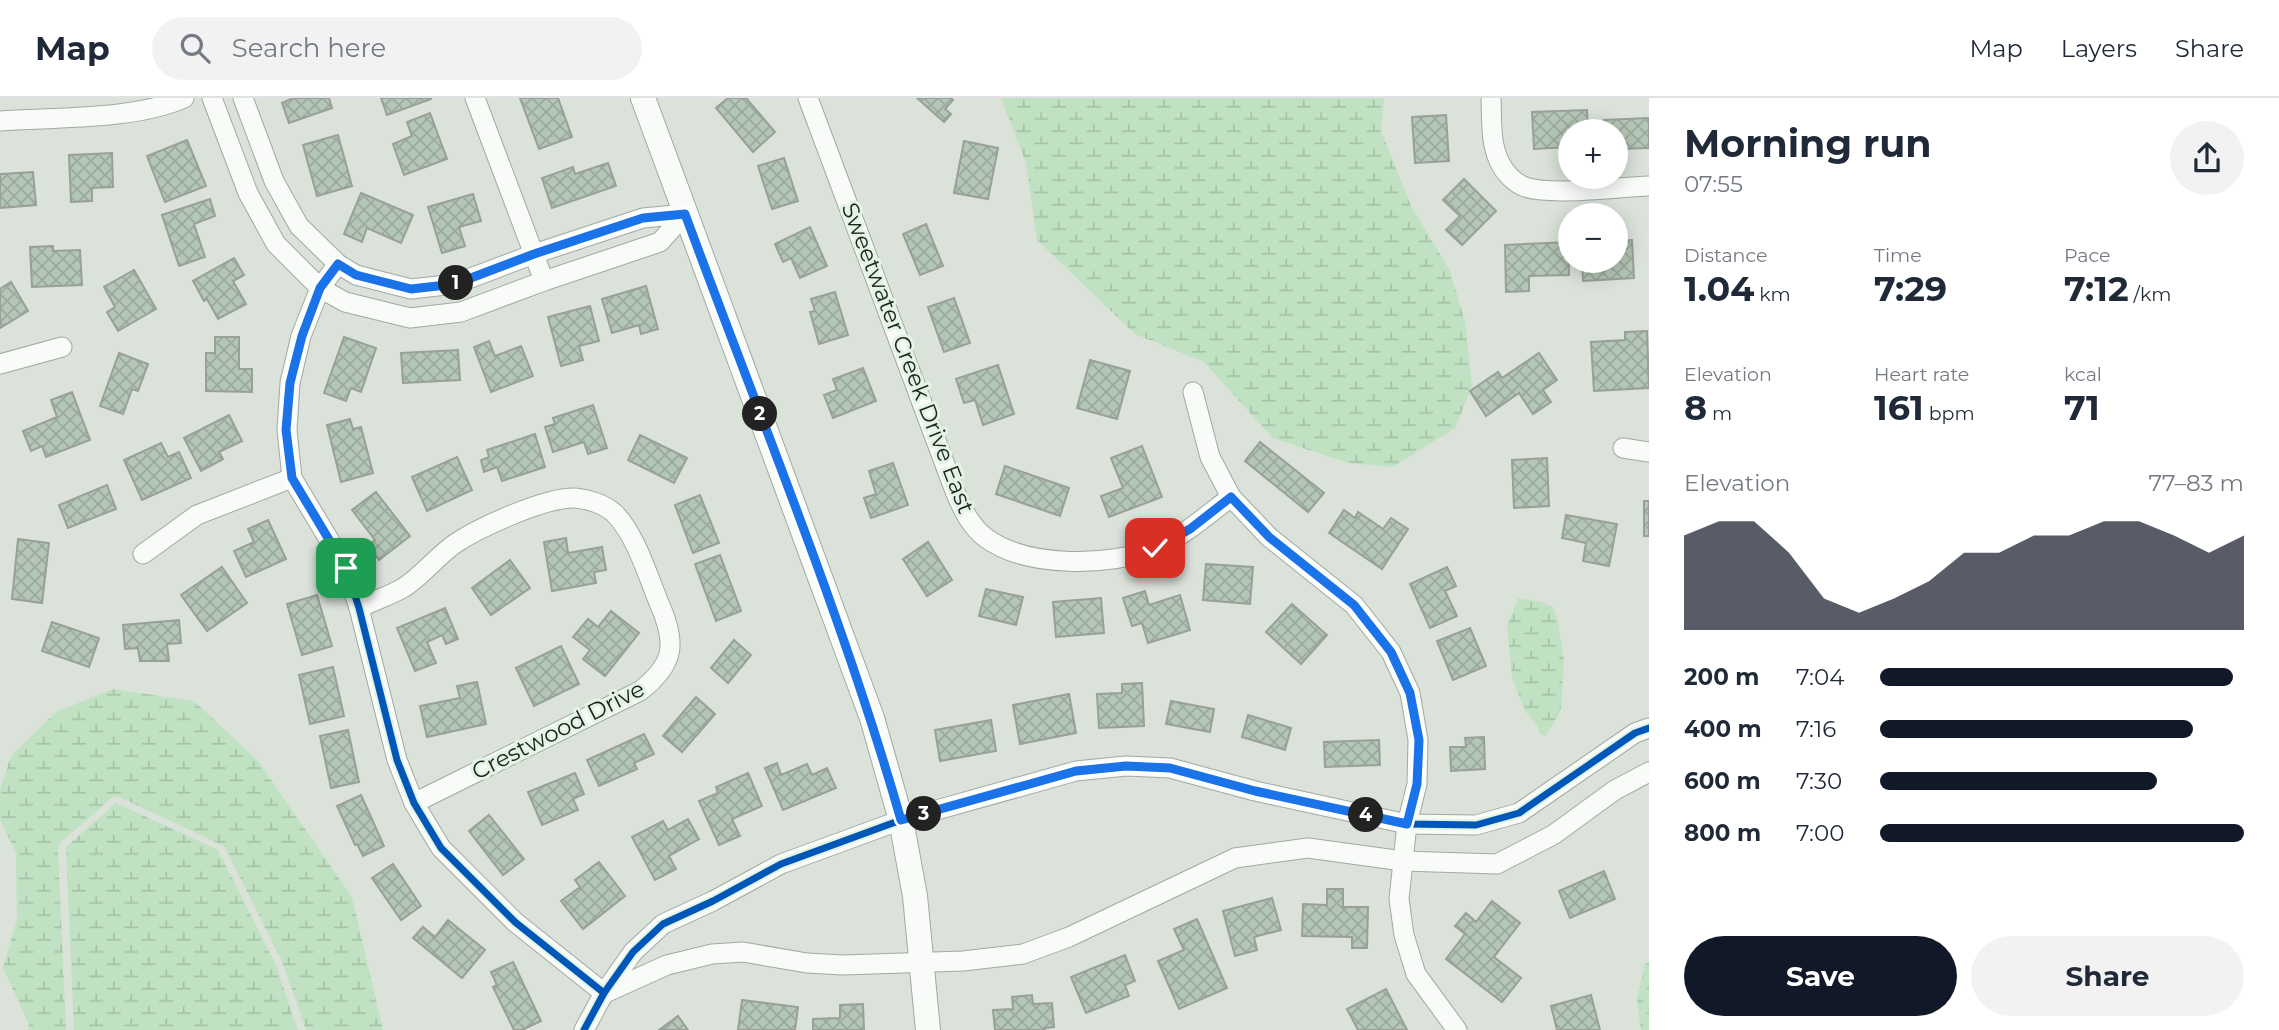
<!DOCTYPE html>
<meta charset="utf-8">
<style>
body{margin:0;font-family:Montserrat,sans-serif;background:#f2f2f3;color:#1f2937;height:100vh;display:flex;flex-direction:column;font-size:26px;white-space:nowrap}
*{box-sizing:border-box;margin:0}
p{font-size:23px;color:#747a83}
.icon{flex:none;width:38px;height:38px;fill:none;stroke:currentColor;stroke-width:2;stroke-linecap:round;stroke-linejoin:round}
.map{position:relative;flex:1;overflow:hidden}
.drawer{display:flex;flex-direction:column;background:#fff;width:630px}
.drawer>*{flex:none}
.tools{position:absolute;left:1558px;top:21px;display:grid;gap:14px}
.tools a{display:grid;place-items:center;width:70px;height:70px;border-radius:50%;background:#fff;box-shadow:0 4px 18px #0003;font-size:35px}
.pin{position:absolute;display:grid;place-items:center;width:60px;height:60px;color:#fff;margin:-30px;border-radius:14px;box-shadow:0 4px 10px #0006}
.km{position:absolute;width:35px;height:35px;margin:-18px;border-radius:50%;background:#222;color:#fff;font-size:19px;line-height:35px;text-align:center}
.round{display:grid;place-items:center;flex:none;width:74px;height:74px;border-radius:37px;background:#f2f2f3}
.summary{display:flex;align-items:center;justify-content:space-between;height:119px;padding:0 35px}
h1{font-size:38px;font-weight:700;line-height:52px}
.stats{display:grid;grid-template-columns:repeat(3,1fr);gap:10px;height:119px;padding:7px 35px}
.stats div{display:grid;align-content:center}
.stats b{font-size:35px;font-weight:700}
.stats small{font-size:19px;font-weight:400}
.stats p{font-size:19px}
.chart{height:196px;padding:14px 35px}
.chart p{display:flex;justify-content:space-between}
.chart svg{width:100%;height:126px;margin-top:7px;fill:#111827;opacity:.7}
.button{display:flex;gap:14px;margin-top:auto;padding:14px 35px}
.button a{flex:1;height:80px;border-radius:42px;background:#111827;color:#fff;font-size:28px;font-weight:700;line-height:80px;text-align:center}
.button a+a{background:#f2f2f3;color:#1f2937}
ul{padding:0 35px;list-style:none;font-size:23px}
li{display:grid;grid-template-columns:112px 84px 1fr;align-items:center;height:52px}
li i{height:18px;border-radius:9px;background:#111827}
header{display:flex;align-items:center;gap:42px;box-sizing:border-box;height:98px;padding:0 35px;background:#fff;border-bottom:2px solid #e0e1e3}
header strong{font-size:33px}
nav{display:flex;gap:38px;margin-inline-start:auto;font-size:24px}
.search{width:490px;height:63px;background:#f2f2f3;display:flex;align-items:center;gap:18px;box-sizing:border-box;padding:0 24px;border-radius:38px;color:#747a83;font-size:26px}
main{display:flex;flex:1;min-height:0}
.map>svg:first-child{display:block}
.wetland{fill:url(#wetland-marsh)}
.building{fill:url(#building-cross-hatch);stroke:#999f99;stroke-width:2}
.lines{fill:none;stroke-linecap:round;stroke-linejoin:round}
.minor-casing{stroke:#a2a8a2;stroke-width:21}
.major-casing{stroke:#a2a8a2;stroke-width:26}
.minor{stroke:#f9fbf9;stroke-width:19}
.major{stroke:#f9fbf9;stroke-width:24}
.cycleway-casing{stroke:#e3f3e4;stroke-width:11}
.cycleway{stroke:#0057b8;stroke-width:7}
.route-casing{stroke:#fff;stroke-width:14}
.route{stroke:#1a73e8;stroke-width:9}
.labels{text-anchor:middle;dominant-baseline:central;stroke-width:6;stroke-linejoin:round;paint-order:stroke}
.street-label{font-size:23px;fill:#1d231e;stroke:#e3f3e4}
</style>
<header>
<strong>Map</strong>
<div class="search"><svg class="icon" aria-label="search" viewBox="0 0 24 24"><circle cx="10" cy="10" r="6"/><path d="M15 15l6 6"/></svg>Search here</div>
<nav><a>Map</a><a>Layers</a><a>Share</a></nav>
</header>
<main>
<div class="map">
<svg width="1649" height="932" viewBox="0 0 1649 932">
<defs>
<pattern id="wetland-marsh" width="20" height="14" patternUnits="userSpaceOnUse" patternTransform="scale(1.75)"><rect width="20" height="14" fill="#c0e2c2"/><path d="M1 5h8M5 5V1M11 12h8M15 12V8" fill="none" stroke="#a5c2a6"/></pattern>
<pattern id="building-cross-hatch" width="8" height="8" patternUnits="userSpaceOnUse" patternTransform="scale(1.75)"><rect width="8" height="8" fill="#b4c6b6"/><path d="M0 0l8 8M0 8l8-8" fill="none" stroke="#9aaa9c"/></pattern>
</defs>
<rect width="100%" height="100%" fill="#dae2da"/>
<g class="wetland">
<polygon points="1001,0 1384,0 1381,33 1411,108 1450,173 1465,224 1472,288 1455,330 1393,369 1348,365 1273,340 1204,264 1135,236 1037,142 1026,65"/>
<polygon points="1518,500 1541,504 1553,509 1558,524 1564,562 1561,612 1546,638 1540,636 1537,627 1525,613 1512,580 1507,528"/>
<polygon points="113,591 194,603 258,663 352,799 383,932 306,932 282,863 224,748 117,698 113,699 61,744 58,749 66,932 28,932 29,926 3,870 17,821 16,754 0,722 0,692 11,658 56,614"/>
<polygon points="116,705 218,752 275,865 298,932 74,932 66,749"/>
<polygon points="1645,865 1649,865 1649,932 1641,932 1637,902"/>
</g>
<g class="building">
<polygon points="329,0 332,10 289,25 282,5 293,0"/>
<polygon points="381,0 431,0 431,1 387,17"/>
<polygon points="520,0 558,0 572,39 539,51"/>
<polygon points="728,0 746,0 775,34 753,54 716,10"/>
<polygon points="917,0 950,0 953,2 945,11 951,16 944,24"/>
<polygon points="1587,12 1588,33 1570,33 1570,49 1534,51 1532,14"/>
<polygon points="430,15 447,61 404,77 393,46 412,38 407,24"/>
<polygon points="1446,17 1449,63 1415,65 1412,19"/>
<polygon points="1649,20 1649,50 1615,51 1615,33 1605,33 1604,22"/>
<polygon points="338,37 352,88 317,98 303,47"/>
<polygon points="187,42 206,88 165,104 147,58"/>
<polygon points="964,43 998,50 988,101 954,95"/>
<polygon points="112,55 113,89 92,90 92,103 71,104 69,57"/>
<polygon points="784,60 798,103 772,111 758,68"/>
<polygon points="608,65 616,88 552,110 542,80 573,69 575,76"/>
<polygon points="33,74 36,107 0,110 0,76"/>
<polygon points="1464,81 1496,113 1462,147 1446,132 1460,118 1443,102"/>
<polygon points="361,95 413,117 401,145 367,130 362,144 344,136"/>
<polygon points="473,96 481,123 459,129 465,148 442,155 428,109"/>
<polygon points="210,101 215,118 194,126 205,159 179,168 162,117"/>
<polygon points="926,126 943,168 920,177 903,136"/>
<polygon points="810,129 827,168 800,180 791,160 783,164 775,146"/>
<polygon points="1632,142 1634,180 1583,183 1582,163 1615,163 1615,143"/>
<polygon points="1568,144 1569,177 1529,178 1529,193 1506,194 1505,147"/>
<polygon points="53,148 53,153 80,152 82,187 32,189 30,149"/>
<polygon points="234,160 244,177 233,183 246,206 218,221 207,201 204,203 193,183"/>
<polygon points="134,172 156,211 118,233 107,214 115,209 104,189"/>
<polygon points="11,184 28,213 0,230 0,191"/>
<polygon points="646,188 658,231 641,236 639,227 612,235 602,201"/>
<polygon points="835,194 848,237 819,246 810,214 815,213 811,201"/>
<polygon points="954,200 970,245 944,254 928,209"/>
<polygon points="590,208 599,243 579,248 583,262 561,268 548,219"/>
<polygon points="1647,233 1649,290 1594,293 1591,244 1625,242 1625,234"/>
<polygon points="215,239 239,239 239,271 252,271 252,294 206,293 206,255 215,255"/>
<polygon points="344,239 376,250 361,294 351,290 346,303 324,295"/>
<polygon points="489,243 495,258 521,248 533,278 491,294 474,249"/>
<polygon points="458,252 460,282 403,285 401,255"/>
<polygon points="119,255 148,266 138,293 132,291 123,316 100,308"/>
<polygon points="1539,255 1557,282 1543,292 1551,304 1533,316 1519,295 1486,318 1470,293 1498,274 1502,280"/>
<polygon points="1090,262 1130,273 1117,321 1077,310"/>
<polygon points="998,267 1014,316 983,327 975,302 964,305 956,281"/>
<polygon points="863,270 876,303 833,320 824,297 837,292 833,281"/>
<polygon points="72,294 90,342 46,359 42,348 31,353 23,333 57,319 51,302"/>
<polygon points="593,307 607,350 588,356 584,344 553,354 545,329 555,326 553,320"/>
<polygon points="229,317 242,343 219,354 223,361 201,373 184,340"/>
<polygon points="350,321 353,331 361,329 373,375 341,384 327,327"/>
<polygon points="535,336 545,369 502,383 497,369 484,374 481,362 489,359 487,352"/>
<polygon points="640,337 687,360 674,385 628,362"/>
<polygon points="1260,344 1324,395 1308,414 1245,363"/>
<polygon points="161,345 168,359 179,354 191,380 142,402 124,362"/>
<polygon points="1142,348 1162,399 1109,419 1101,398 1123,390 1111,360"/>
<polygon points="457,359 472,392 427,413 412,379"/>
<polygon points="1547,360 1549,408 1514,410 1512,362"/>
<polygon points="893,365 908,407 871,420 864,400 876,396 869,373"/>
<polygon points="1005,368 1069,390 1060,418 996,396"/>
<polygon points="107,387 116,411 68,430 59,407"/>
<polygon points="376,394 410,438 379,462 368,447 375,442 352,412"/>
<polygon points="700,397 719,445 693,455 675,407"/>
<rect x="1644" y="403" width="5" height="35"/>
<polygon points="1344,412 1355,420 1358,414 1383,431 1391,420 1408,431 1382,471 1329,435"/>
<polygon points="1566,417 1617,426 1609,468 1583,463 1586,445 1562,440"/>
<polygon points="268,422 286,461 246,479 234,453 254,444 248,431"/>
<polygon points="566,440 568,455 602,449 606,472 594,474 596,485 552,493 544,444"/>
<polygon points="18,441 49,445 42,505 12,501"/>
<polygon points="928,444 952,482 927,498 903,461"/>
<polygon points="720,457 741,513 716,523 695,466"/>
<polygon points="510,462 530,490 491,517 472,490"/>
<polygon points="1206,466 1253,469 1250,506 1203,502"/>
<polygon points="222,469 247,505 207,533 181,497"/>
<polygon points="1447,469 1456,488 1445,493 1457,518 1430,530 1410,486"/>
<polygon points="986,491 1023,499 1016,527 979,518"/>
<polygon points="1145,493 1149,507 1180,497 1190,532 1148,545 1142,525 1132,528 1123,500"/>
<polygon points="317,497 332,548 302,557 287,506"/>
<polygon points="1101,500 1104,535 1056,539 1053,504"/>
<polygon points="1292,506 1327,537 1301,566 1266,534"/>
<polygon points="445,510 458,541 446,546 442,537 427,544 436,565 415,573 397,530"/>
<polygon points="611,513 639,535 605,578 583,561 590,552 573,539 588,521 598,529"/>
<polygon points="179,522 181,545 167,546 169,563 140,563 138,550 125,551 123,527"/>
<polygon points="52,524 99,540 89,569 42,553"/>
<polygon points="1470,530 1486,568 1453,582 1437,543"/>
<polygon points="734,542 751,557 728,585 711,570"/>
<polygon points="561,548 579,586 534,608 516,570"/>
<polygon points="333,569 344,618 310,626 299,577"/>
<polygon points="477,584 486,626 427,639 420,608 460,600 457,588"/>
<polygon points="1142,585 1144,628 1099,630 1097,596 1122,595 1122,586"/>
<polygon points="1069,596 1076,635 1020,646 1013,607"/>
<polygon points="696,599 715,616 682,654 663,638"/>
<polygon points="1171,603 1214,611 1210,634 1166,626"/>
<polygon points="1248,617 1291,630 1285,652 1242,639"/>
<polygon points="991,622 996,653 940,663 935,632"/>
<polygon points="348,632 359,684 331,690 320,638"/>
<polygon points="644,636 654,656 634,665 637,671 599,688 587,662"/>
<polygon points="1484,639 1485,671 1451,673 1450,649 1466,649 1465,640"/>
<polygon points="1379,642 1380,667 1325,669 1324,644"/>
<polygon points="777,665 781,677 807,666 812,677 827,670 836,690 783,712 765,670"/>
<polygon points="575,675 584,696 573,701 578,712 542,727 528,694"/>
<polygon points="748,675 762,708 732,721 740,738 719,747 699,703 718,695 716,689"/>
<polygon points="361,697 384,748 363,758 357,746 355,747 337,708"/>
<polygon points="489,717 524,761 503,777 469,733"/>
<polygon points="688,721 699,741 669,758 676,771 655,782 632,739 663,723 668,732"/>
<polygon points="599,764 625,798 583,831 561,803 580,789 575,782"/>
<polygon points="393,766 421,808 401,822 372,780"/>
<polygon points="1604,773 1615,801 1570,820 1559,793"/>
<polygon points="1327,791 1343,791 1343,809 1368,809 1367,850 1352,850 1352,839 1302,838 1303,806 1327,807"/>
<polygon points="1272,800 1281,832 1254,839 1257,852 1235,858 1223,813"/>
<polygon points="1492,803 1520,825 1494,859 1521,880 1502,904 1446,861 1465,836 1455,828 1466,815 1476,824"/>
<polygon points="1197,821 1227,890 1179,911 1158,863 1184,852 1174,831"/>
<polygon points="448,822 485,852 462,880 413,840 423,829 435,839"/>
<polygon points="1125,857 1135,883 1125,887 1129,898 1086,915 1071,879"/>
<polygon points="513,864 541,923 522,932 514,932 493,889 497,887 491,874"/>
<polygon points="1386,891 1407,932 1358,932 1347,911"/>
<polygon points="1032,897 1033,906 1052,905 1054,929 1045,930 1045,932 995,932 993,912 1013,911 1012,899"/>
<polygon points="1591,897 1600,932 1557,932 1551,908"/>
<polygon points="742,902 798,909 795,932 738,932"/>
<polygon points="863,906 864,932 813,932 813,921 840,920 840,907"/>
<polygon points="678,918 688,932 659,932"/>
</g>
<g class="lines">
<defs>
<g id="minor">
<polyline points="212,0 248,95 276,146 320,190 345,204 410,220 461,214 544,183 660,144 685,116"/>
<polyline points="243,0 274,83 299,128 338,166 356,177 411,191 455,186 534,156 643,120 685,116"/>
<polyline points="475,0 544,183"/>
<path d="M 808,0 L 956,396 C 963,412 971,429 986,440 C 1027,470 1110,469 1156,450 C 1184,438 1207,417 1231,399"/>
<path d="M 1491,0 C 1492,22 1490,43 1499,63 C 1504,74 1514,85 1525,89 C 1554,98 1617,89 1649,88"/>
<path d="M 0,23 C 54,19 135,22 184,0"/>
<polyline points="338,166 320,190 301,238 290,285 287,332 292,380 346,470 359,510 397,662 414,705 441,750 515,824 604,895"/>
<polyline points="0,266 62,249"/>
<polyline points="1193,294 1210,359 1231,399 1269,439 1354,507 1391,554 1410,595 1418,642 1417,686 1407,726 1399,801 1404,837 1416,876 1457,932"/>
<polyline points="1623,350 1649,354"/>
<polyline points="143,456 197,417 292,380"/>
<path d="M 359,510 C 373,503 389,498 403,490 C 422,478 437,458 456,445 C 480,429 546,399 575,400 C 588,401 604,406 614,415 C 635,435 648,478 659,505 C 677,545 675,566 640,593 L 414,705"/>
<polyline points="605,895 667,867 712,856 743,854 807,865 843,867 963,863 1023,856 1069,839 1235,760 1308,750 1403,763 1497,766 1553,737 1615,692 1649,674"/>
<polyline points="584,932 604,895 633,854 663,826 713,803 781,766 901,722 1076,673 1126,668 1170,670 1255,693 1407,726 1476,727 1519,715 1635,635 1649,630"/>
</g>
<polyline id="major" points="643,0 872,620 901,722 915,798 928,932"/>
</defs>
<use href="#minor" class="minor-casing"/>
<use href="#major" class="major-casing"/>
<use href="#minor" class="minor"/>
<use href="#major" class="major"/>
<defs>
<g id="cycleway">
<polyline points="338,166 320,190 301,238 290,285 287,332 292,380 346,470 359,510 397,662 414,705 441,750 515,824 604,895"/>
<polyline points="584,932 604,895 633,854 663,826 713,803 781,766 901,722 1076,673 1126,668 1170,670 1255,693 1407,726 1476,727 1519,715 1635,635 1649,630"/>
</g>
</defs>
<use href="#cycleway" class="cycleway-casing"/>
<use href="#cycleway" class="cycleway"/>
</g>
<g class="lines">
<defs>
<path id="route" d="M 346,470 L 292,380 L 286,332 L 290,285 L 302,238 L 320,190 L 338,166 L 356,177 L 411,191 L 455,186 L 534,156 L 643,120 L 685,116 C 759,317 842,516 901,722 L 1076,673 L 1126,668 L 1170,670 L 1255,693 L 1407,726 L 1417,686 L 1419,642 L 1410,595 L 1391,554 L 1354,507 L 1269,439 L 1231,399 L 1190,431 L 1155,450"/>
</defs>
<use href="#route" class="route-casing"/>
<use href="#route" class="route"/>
</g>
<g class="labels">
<g class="street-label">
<text transform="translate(908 260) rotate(69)">Sweetwater Creek Drive East</text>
<text transform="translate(558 632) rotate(-27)">Crestwood Drive</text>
</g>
</g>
</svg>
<div class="tools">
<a>+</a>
<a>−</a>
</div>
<div class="pin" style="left:346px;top:470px;background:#1e9e55"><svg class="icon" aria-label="arrive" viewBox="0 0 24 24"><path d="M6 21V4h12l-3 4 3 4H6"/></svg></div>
<div class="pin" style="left:1155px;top:450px;background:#d93025"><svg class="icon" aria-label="check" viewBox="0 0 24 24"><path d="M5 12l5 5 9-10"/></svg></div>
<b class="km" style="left:456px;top:185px">1</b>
<b class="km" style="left:760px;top:316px">2</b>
<b class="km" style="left:924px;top:716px">3</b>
<b class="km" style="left:1366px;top:717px">4</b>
</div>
<section class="drawer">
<div class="summary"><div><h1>Morning run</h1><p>07:55</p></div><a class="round"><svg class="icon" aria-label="share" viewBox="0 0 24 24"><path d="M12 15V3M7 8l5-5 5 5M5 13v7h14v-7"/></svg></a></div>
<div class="stats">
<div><p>Distance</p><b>1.04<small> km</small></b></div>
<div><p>Time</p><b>7:29</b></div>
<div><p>Pace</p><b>7:12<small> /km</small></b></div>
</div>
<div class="stats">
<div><p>Elevation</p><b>8<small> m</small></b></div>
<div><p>Heart rate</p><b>161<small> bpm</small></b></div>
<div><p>kcal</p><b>71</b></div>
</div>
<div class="chart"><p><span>Elevation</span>77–83 m</p>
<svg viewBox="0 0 160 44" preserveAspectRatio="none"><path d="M0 44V11L10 6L20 6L30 17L40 33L50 38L60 33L70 27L80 17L90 17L100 11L110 11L120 6L130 6L140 11L150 17L160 11V44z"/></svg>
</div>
<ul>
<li><b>200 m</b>7:04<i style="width:97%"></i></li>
<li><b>400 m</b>7:16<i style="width:86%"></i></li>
<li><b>600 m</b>7:30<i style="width:76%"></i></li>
<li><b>800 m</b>7:00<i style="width:100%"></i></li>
</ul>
<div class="button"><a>Save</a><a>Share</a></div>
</section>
</main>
